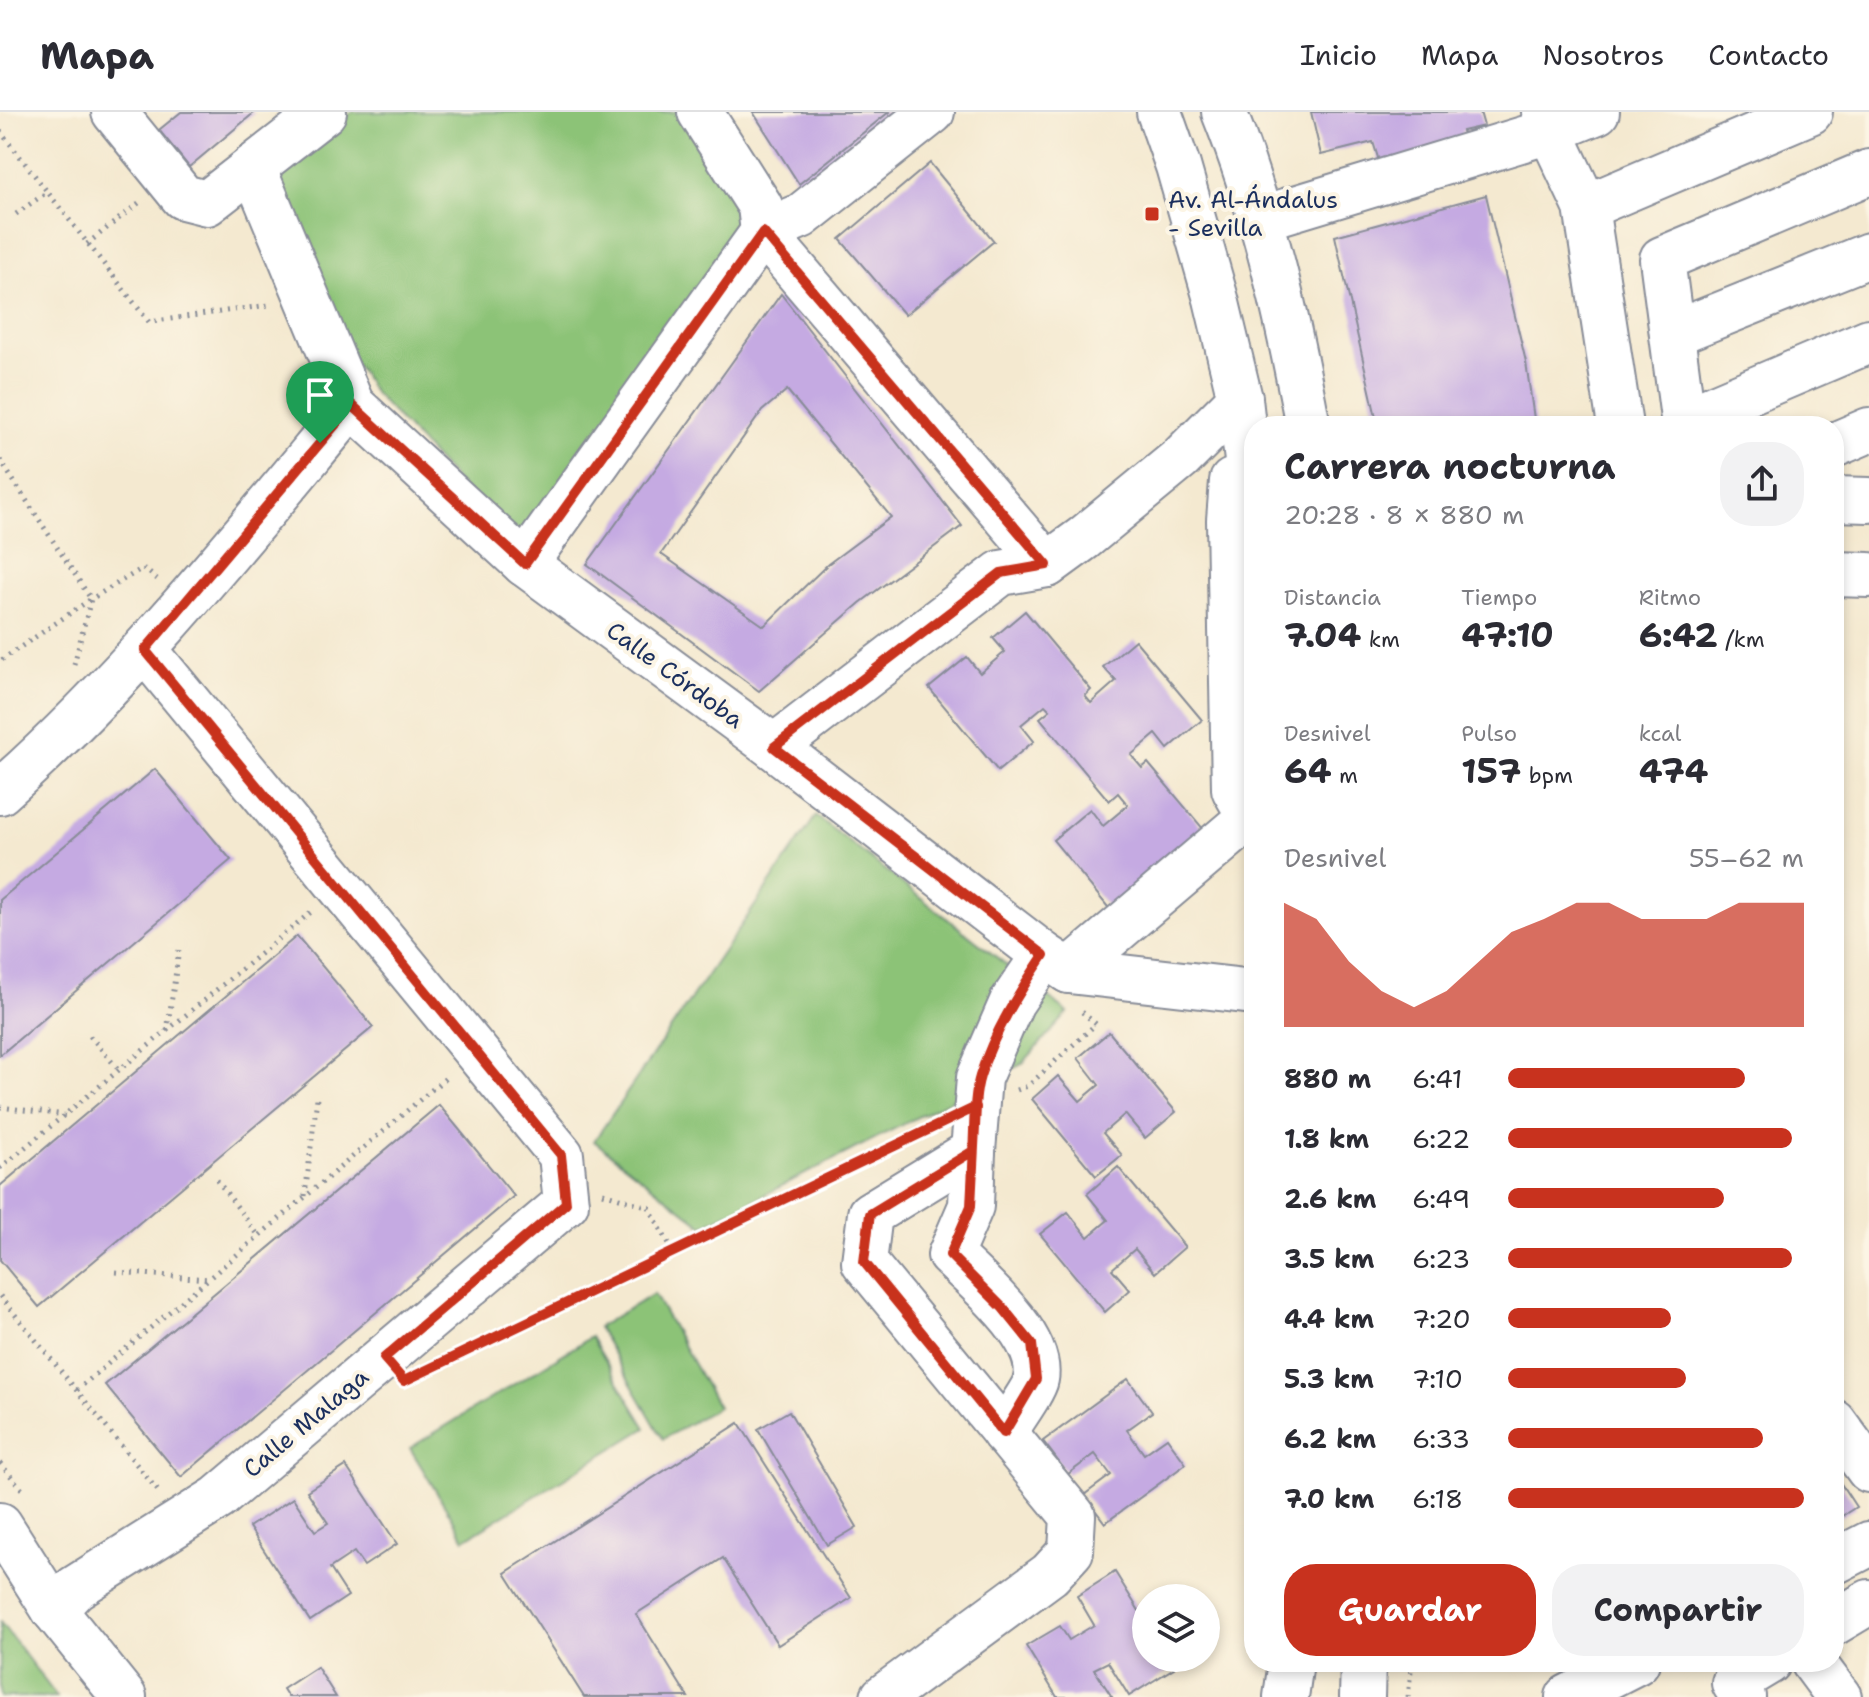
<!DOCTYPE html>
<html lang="es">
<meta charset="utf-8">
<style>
body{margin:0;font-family:"Shantell Sans",sans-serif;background:#f2f2f3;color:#2b2b33;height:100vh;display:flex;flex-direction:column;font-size:30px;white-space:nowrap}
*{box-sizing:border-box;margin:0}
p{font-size:26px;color:#7c7c81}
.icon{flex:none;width:44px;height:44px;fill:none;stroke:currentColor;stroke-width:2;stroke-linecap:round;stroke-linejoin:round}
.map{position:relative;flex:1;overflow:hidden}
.drawer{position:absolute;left:1244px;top:304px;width:600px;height:1256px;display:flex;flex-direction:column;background:#fff;border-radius:32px;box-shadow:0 4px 12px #0003}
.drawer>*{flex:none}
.buttons{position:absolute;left:1132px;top:1472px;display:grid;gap:16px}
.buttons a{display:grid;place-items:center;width:88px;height:88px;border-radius:50%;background:#fff;box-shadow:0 4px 12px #0003;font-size:40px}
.pin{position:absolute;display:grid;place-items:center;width:68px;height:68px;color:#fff;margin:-82px -34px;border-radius:50% 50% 50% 0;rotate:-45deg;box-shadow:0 0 8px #0007}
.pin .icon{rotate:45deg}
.round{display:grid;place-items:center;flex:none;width:84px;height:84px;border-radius:32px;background:#f2f2f3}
.head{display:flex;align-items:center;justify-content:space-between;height:136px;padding:0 40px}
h1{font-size:36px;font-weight:700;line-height:60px}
.metrics{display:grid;grid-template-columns:repeat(3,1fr);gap:12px;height:136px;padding:8px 40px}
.metrics div{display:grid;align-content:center}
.metrics b{font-size:34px;font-weight:700}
.metrics small{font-size:22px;font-weight:400}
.metrics p{font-size:22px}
.chart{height:224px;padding:16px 40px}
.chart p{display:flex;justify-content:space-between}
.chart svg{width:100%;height:144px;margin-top:8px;fill:#c8321e;opacity:.7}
.action{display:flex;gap:16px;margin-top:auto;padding:16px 40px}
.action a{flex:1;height:92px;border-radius:32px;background:#c8321e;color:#fff;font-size:32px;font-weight:700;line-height:92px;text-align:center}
.action a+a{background:#f2f2f3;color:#2b2b33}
ul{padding:0 40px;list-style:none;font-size:26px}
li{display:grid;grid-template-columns:128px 96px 1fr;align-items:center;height:60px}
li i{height:20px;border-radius:10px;background:#c8321e}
header{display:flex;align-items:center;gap:48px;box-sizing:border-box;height:112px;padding:0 40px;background:#fff;border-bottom:2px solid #e1e1e2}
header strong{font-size:38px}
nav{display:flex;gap:44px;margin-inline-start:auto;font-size:28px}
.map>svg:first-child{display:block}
.green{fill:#8cc377;stroke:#54796a;stroke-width:2}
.building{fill:#c5aae2;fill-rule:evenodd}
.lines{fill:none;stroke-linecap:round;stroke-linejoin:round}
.minor-casing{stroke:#888c97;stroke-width:48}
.path{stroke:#888c97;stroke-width:5;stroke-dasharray:2 6;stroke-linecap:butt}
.minor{stroke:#fff;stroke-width:44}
.route-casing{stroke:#fff;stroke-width:16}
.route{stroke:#c8321e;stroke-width:10}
.poi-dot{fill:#c8321e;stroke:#fcf5e5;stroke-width:3}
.labels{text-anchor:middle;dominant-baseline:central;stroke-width:8;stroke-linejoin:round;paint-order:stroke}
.poi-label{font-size:24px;fill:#1b2f5e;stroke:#fcf5e5;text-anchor:start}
.street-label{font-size:24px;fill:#1b2f5e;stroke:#fcf5e5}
</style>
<header>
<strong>Mapa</strong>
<nav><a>Inicio</a><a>Mapa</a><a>Nosotros</a><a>Contacto</a></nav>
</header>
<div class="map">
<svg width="1869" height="1585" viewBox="0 0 1869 1585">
<rect width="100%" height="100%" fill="#fcf5e5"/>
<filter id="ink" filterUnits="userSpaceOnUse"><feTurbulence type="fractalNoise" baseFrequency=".0125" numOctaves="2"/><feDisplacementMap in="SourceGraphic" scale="16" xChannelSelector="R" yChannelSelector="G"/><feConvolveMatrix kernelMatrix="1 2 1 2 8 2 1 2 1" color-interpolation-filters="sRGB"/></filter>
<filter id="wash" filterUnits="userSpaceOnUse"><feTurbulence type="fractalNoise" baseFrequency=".006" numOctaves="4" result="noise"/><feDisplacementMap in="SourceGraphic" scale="32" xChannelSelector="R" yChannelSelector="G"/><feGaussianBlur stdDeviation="1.8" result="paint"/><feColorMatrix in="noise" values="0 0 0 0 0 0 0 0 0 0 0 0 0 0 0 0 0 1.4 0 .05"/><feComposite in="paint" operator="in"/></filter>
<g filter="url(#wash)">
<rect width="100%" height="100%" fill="#f4e9d0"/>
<g class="green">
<polygon points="352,0 689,0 754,104 528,422 504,420 375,282 333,217 274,61"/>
<polygon points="816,704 1068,901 1022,952 703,1114 594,1029"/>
<polygon points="654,1182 718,1295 663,1327 598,1215"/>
<polygon points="591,1225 646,1316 465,1427 410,1336"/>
<polygon points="0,1510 57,1585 0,1585"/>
</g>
<g id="blocks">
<g class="building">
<polygon points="181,0 255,0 189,55 159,18"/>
<polygon points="753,0 889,0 799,72"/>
<polygon points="1311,0 1480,0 1484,14 1462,19 1465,29 1380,52 1373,30 1321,43"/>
<polygon points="930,51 994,129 905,203 840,127"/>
<polygon points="1486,83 1526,250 1535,314 1378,314 1335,124"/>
<path d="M 781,182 L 962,414 L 860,491 L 759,579 L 587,452 ZM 787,278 L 891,405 L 828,452 L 764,514 L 661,442 L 762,299 Z"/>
<polygon points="1025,499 1091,578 1085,584 1091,591 1116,569 1103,555 1135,528 1202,608 1168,637 1156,622 1131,643 1142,656 1148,651 1215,731 1180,759 1168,745 1144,766 1158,782 1121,811 1053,728 1090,697 1103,714 1128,693 1118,681 1109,689 1040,606 1050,598 1045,593 1021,613 1034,629 998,659 929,576 967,545 980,561 1005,540 993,526"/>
<polygon points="155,657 231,748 0,943 0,788"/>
<polygon points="297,824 373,915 39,1195 0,1148 0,1074"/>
<polygon points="1109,920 1176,1000 1145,1026 1125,1002 1103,1021 1122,1043 1096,1064 1032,987 1058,964 1080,989 1099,973 1078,946"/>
<polygon points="439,993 514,1084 181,1365 105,1273"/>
<polygon points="1118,1055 1185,1135 1155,1161 1135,1137 1112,1157 1130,1178 1105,1200 1040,1122 1068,1100 1088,1125 1108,1108 1087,1082"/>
<polygon points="1128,1267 1152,1300 1127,1318 1144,1342 1167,1326 1186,1352 1105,1411 1084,1383 1111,1363 1095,1342 1068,1362 1043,1329"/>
<polygon points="789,1299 857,1415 827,1433 758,1317"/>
<polygon points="739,1311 851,1486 778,1533 723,1446 636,1502 688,1585 584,1585 505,1461"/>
<polygon points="346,1354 397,1432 364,1454 354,1440 330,1456 348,1484 310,1509 249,1415 293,1386 315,1419 328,1411 307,1379"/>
<polygon points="1834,1361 1856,1395 1834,1409"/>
<polygon points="1115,1460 1146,1510 1146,1546 1168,1546 1174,1556 1129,1584 1108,1550 1094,1557 1112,1585 1057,1585 1026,1534 1060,1514 1069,1528 1094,1513 1077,1484"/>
<polygon points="317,1555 336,1585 288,1585 283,1577"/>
</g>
</g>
</g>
<g filter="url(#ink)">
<use href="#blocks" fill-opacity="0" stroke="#888c97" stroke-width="2"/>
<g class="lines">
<defs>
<g id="minor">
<polyline points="114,0 183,85 207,91 324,0"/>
<polyline points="700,0 760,94 763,120 1047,453"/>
<polyline points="1159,0 1178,54 1216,187 1240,287 1254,411"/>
<path d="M 1224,0 C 1264,100 1288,208 1308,314"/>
<polyline points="1544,0 1550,19 1586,95 1620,314"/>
<polyline points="253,55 352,293 525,452 774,635 1044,843 1069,859 1254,880"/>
<polyline points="1586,95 1810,0"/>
<polyline points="1259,107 1550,19 1597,0"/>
<polyline points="1672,222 1869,143"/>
<polyline points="1683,308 1869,229"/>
<polyline points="1684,314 1662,147 1869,60"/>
<polyline points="1834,333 1869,318"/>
<polyline points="1232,369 1229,408 1234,677 1250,705"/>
<polyline points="1834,387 1869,388"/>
<polyline points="525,452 763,120 801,104 932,0"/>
<polyline points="1834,462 1869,463"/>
<polyline points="774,635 1001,461 1047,453 1084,426 1180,347 1240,287"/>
<path d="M 0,680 C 131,564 240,427 352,293"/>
<polyline points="1069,859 1250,705 1254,709"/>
<path d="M 973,1039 L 971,1094 L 950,1143 C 978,1170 1044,1225 1036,1267 C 1034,1278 1011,1309 1004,1321"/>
<polyline points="1834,1310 1869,1358"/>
<polyline points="0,1413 54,1498 124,1585"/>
<polyline points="1834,1450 1869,1432"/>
<polyline points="54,1498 75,1476 218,1386 566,1091 561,1043 145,538"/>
<polyline points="1834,1511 1869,1490"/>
<polyline points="1813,1550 1839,1585"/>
<polyline points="883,1585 1050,1462 1071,1439 1073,1404 864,1150 870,1102 973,1039 979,966 1012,890 1044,843"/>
<polyline points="1286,1585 1291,1550"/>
<polyline points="1362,1585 1363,1550"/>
<polyline points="1568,1585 1637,1550"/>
<polyline points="1743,1585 1734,1571 1769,1550"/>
</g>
</defs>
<use href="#minor" class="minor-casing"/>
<g class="path">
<polyline points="0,19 149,210 269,193"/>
<polyline points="16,102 47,80"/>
<polyline points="87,132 140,90"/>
<polyline points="0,348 91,487 0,549"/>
<polyline points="74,552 91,487 143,456 157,467"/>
<polyline points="167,919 179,838"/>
<polyline points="90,924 119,958"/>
<polyline points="1017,978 1028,974 1096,912 1082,900"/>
<polyline points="0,995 65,1003"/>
<polyline points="0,1056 311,800"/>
<polyline points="217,1068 259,1124"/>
<polyline points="603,1081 649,1095 673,1140"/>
<polyline points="305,1084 317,986"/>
<polyline points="116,1160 209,1167"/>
<polyline points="0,1184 158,1379"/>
<polyline points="442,1250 914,1025"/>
<polyline points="77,1278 448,964"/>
<polyline points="0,1351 25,1381"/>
<polyline points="1408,1585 1412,1550"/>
</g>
<use href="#minor" class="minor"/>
</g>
</g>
<g class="lines" filter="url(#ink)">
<defs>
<path id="route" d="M 320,331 L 145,538 L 561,1043 L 566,1091 L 384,1246 L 404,1269 L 976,995 L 971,1094 L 950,1143 L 1003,1196 L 1032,1232 L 1036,1267 L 1004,1321 L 864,1150 L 870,1102 L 973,1039 C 975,1015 973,987 980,964 C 994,920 1019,880 1044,843 L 774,635 L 1001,461 L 1047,453 L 763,120 L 525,452 L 352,293 L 320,331"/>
</defs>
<use href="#route" class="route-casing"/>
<use href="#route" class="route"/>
</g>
<rect class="poi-dot" x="1144" y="94" width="16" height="16" rx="4"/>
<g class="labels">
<g class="poi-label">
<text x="1168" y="88">Av. Al-Ándalus<tspan x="1168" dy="28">- Sevilla</tspan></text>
</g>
<g class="street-label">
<text transform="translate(675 563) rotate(36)">Calle Córdoba</text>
<text transform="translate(306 1311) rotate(-40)">Calle Malaga</text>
</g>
</g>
</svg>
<div class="buttons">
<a><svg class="icon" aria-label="layers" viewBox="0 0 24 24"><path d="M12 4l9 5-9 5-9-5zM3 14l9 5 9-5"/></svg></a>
</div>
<div class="pin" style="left:320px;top:331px;background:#1e9e55"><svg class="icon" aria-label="arrive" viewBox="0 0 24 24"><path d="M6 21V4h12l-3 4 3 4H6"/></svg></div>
<section class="drawer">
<div class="head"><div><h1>Carrera nocturna</h1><p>20:28 · 8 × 880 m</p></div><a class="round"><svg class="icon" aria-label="share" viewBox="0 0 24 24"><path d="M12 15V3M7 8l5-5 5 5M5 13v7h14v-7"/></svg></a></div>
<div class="metrics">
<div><p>Distancia</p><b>7.04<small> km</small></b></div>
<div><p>Tiempo</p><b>47:10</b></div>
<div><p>Ritmo</p><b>6:42<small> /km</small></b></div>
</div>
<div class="metrics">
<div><p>Desnivel</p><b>64<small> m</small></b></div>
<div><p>Pulso</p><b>157<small> bpm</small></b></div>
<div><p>kcal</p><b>474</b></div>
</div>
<div class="chart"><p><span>Desnivel</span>55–62 m</p>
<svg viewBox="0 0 160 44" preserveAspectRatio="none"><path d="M0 44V6L10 11L20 24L30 33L40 38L50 33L60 24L70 15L80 11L90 6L100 6L110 11L120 11L130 11L140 6L150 6L160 6V44z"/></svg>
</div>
<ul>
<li><b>880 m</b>6:41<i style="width:80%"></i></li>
<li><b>1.8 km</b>6:22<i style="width:96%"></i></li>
<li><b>2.6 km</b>6:49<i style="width:73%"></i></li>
<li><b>3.5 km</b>6:23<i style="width:96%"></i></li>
<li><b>4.4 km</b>7:20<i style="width:55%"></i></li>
<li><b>5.3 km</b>7:10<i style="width:60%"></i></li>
<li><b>6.2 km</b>6:33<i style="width:86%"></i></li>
<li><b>7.0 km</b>6:18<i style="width:100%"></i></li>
</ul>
<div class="action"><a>Guardar</a><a>Compartir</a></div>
</section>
</div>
